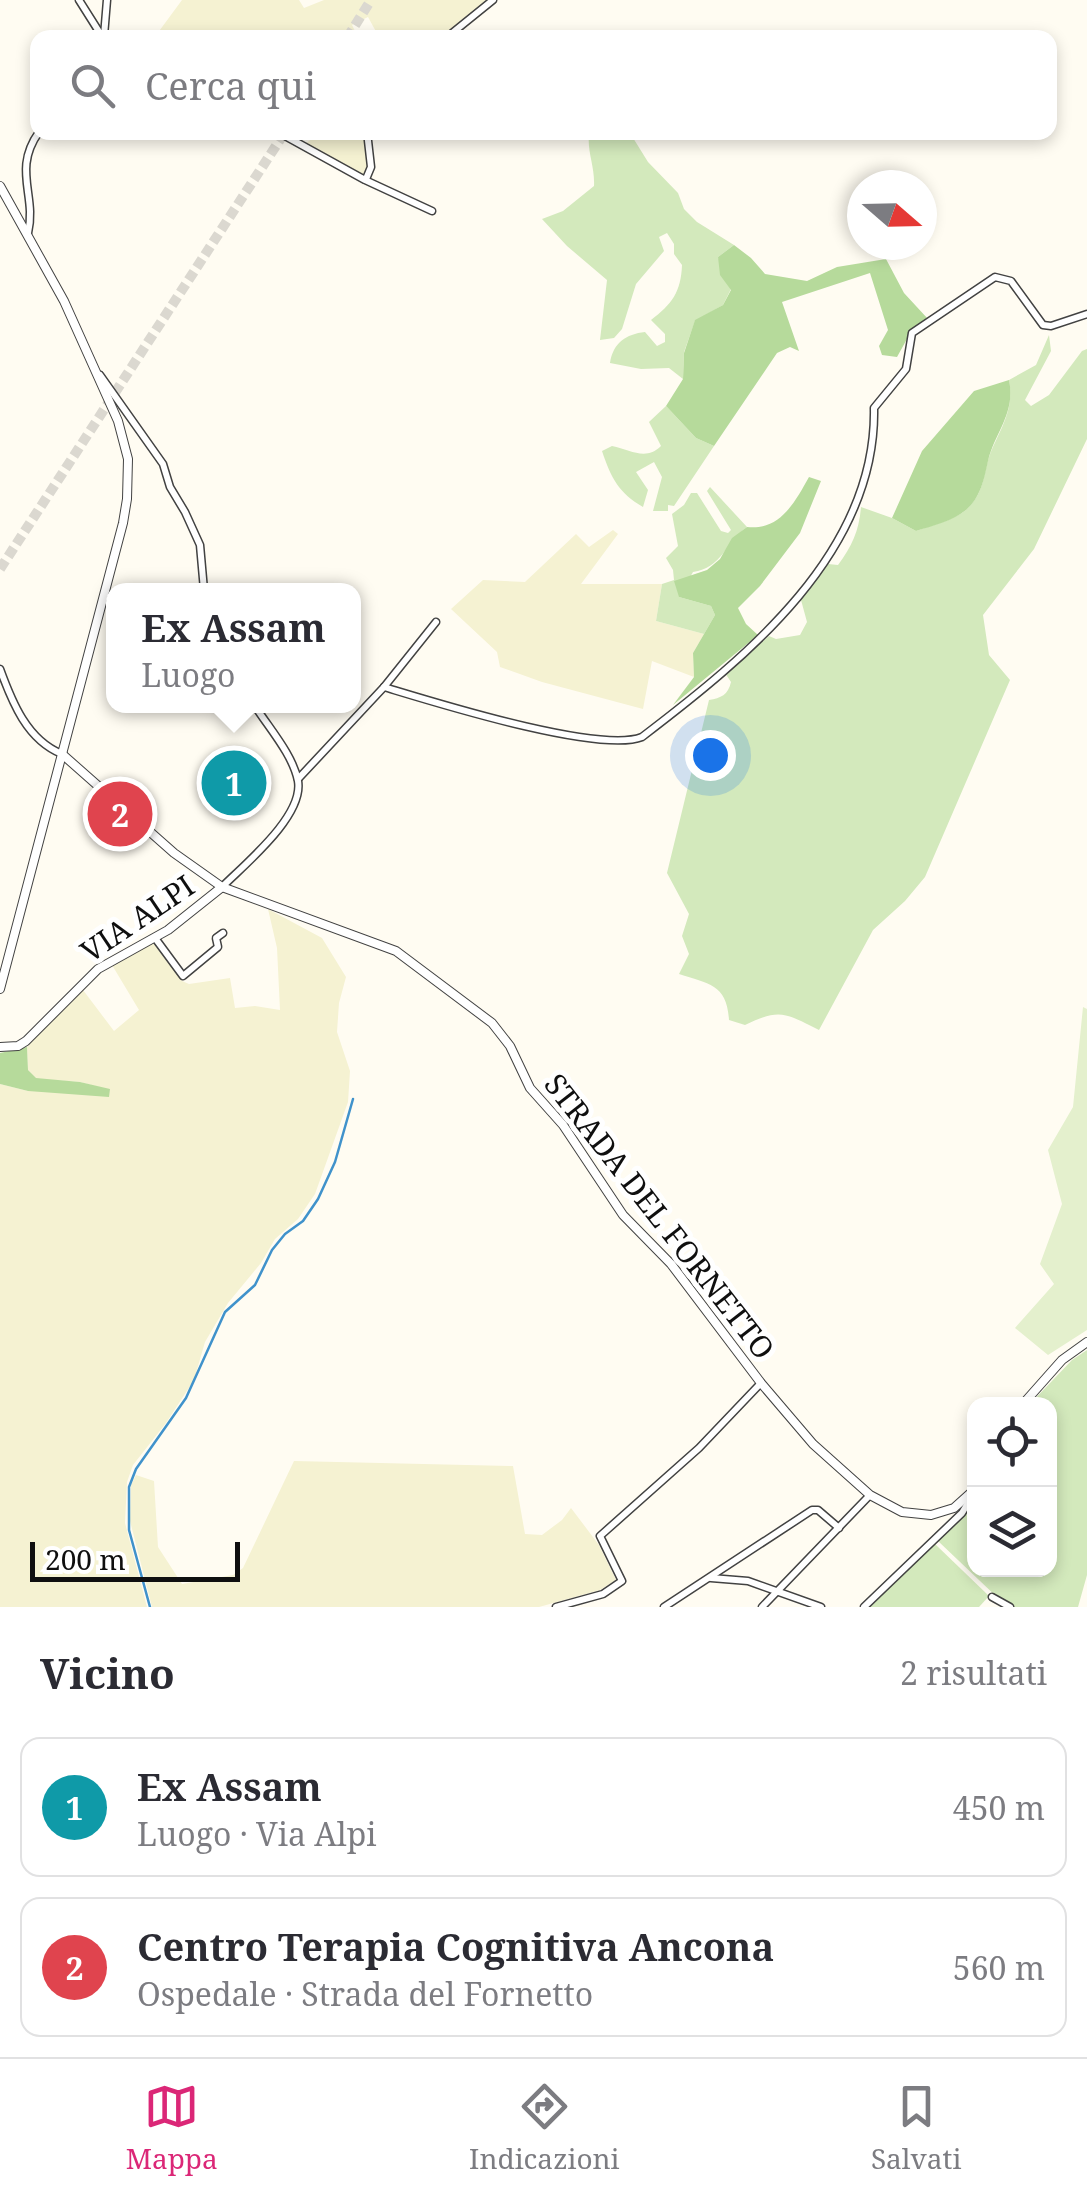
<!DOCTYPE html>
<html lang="it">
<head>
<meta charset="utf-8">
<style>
  :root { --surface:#fff; --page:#f2f2f3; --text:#2b2b33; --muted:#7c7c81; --line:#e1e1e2; --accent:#db2777 }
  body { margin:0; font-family:"Noto Serif",serif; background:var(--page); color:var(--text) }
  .controls { position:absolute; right:30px; bottom:30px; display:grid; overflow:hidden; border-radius:20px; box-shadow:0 5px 15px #0003 }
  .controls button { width:90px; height:90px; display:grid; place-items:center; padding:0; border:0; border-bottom:2px solid var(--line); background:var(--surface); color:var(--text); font:50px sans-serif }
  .compass { position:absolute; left:847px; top:170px; width:90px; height:90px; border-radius:50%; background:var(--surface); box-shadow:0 5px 15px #0003; rotate:110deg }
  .scale { position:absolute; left:30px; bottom:25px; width:210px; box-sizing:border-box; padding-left:10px; border:5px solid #0f0f0f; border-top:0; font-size:28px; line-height:35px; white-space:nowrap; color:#0f0f0f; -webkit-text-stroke:8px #fff; paint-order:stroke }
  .you { position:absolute; left:710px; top:755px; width:35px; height:35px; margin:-25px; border:8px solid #fff; border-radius:50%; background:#1a73e8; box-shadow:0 0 0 15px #1a73e833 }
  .badge { display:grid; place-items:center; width:65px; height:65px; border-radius:50%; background:var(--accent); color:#fff; font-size:32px; font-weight:700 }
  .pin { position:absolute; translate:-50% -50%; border:5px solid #fff; box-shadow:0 2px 10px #0006 }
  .popup { position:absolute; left:106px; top:583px; width:255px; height:130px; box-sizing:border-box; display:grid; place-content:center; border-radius:20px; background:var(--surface); filter:drop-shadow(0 2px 8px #0005); font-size:32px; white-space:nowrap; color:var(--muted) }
  .popup b { font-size:38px; color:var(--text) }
  .popup::after { content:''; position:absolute; left:50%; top:100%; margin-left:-20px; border:20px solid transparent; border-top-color:var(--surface) }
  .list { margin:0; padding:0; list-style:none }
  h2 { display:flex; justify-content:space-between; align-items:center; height:130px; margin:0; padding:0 40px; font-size:42px }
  h2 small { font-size:32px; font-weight:400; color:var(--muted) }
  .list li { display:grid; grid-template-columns:65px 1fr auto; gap:30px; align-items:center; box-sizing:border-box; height:140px; margin:0 20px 20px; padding:0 20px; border:2px solid var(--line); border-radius:20px }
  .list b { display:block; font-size:38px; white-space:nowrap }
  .list p { margin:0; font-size:32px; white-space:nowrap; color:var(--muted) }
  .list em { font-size:32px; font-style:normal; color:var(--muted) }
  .icon { flex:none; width:55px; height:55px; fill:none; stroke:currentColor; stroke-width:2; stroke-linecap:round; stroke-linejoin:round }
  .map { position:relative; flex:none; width:1087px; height:1607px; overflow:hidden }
  .search { position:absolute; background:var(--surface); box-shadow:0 5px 15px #0003; left:30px; right:30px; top:30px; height:110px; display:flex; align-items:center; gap:25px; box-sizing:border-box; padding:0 35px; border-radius:20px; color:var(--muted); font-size:38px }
  .sheet { height:450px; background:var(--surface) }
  nav { display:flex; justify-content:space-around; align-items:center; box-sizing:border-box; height:140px; border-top:2px solid var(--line); background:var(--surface); font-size:28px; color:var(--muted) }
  nav a { display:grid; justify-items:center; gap:5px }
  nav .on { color:var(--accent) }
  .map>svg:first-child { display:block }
</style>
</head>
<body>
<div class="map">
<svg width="1087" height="1607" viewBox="0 0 1087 1607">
  <rect width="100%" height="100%" fill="#fffcf2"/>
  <g fill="#f5f2d2">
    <path d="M182,0H299L304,8L324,0H487L440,37H379L368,17L352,25L358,37L154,38Z"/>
    <path d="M321,133H364L368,173L364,176L306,143Z"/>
    <path d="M613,530L618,534L581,584H662L656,621L704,634L693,653L694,677L652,661L643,709L542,682L500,667L497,652L451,609L483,580L525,582L576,534L589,547Z"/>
    <path d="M268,909L322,938L346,977L339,1003L337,1032L350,1071L348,1102L315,1194L298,1219L275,1239L261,1263L228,1303L205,1342L194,1380L166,1423L133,1465L127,1482L125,1523L147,1607H0V1084L28,1091L110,1090L80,1082L36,1079L28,1070L27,1047L57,1013L83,990L114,1031L139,1010L112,965L153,942L182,981L189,984L230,978L235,1008L255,1006L280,1010L277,948Z"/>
    <path d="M294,1461L513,1466L525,1534L542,1535L562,1520L571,1508L599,1545L616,1580L600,1590L539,1607H152L130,1521L131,1485L136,1475L154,1481L158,1547L182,1584L233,1575L243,1568Z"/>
  </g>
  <g fill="#d3e9bc">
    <path d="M589,133H630L648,162L678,193L684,209L697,222L734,245L718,257L731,289L723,305L695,321L684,352L683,379L669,368L641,369L610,363C613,343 626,334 645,332L657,346L665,342V334L651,320C672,304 681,292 682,265L674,254V244L667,233L659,237L664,251L636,284L622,329L614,338L600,340L607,280L567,246L542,219L563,211L594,186C595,166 587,153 589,133Z"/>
    <path d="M1049,335L1051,351L1025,400L1031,406L1049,395L1082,351L1087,349V439L1034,549L983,615L989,655L1010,680L925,877L905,901L873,930L819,1030C785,1013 780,1008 745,1025L729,1020C727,984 709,984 679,974L689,954L682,936L689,914L667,873L709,700C721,698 728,695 731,682L725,673L769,636L776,639L800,635L807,622L801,600L828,564L838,565C852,546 859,531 861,507L892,518L916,531C932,525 956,520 968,508C984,492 983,476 989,457C999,430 1015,411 1009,380L1036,365Z"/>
    <path d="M666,406L696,438L714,446L674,506L668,505V511H653L662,477L654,462L636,472L648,490L643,507C619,493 611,478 602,451L612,446C631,450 646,461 661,446L649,422Z"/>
    <path d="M710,487L747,527C725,543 722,568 693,572L679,597L711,606L715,615L704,634L656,621L662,584L674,580L673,570L666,558L678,546L672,514L684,505L691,493H697L721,531L728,533L731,530L707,491Z"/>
    <path d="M1087,1350V1575L1078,1607H1014L1000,1600L938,1541L974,1503V1570H1050V1404H1030L1072,1360Z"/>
    <path d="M935,1544L989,1596L979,1607H870Z"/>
  </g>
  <g fill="#b6da9b">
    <path d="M734,245L751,258L765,274L807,281L837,267L886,259L904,293L928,319L912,330L897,357L882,355L879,346L888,330L870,273L782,302L799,351L790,347L777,353L714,446L696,438L666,406L683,379L684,353L695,320L723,305L731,290L720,275L718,257Z"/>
    <path d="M1009,380C1016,413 995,432 988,461C984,479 981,497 966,510C953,521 932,526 916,531L892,518L922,451L974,391Z"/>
    <path d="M809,477L821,481L800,533L760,586L738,608L746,624L758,635L673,705L694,677L693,653L715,615L711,606L679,597L674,581L707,570L720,559L732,538L747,527C780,531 795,502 809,477Z"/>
    <path d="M27,1047L28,1070L36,1078L80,1082L110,1089L109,1097L28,1091L0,1084V1053Z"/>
  </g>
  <path fill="#e4f0cd" d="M1083,1007L1087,1009V1330L1048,1355L1015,1328L1054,1284L1040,1264L1062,1204L1048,1150L1073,1107Z"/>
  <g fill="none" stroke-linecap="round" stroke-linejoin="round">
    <path stroke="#4092cb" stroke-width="2.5" d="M150,1607L129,1530V1487L136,1469L186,1398L225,1312L255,1285L272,1250L285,1234L303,1221L318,1199L335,1162L353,1099"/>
    <g stroke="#dbd8d0" stroke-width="10" stroke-dasharray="10 5" stroke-linecap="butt">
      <path d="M347,38L371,0"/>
      <path d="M0,569L285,132"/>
    </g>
    <defs>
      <g id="minor">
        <path d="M79,0L103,38"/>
        <path d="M104,36L107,0"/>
        <path d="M446,38L493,0"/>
        <path d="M278,132L365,180L432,211"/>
        <path d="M366,179L371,167L367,132"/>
        <path d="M28,233C37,195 12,170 39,132"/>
        <path d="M100,375L163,464L170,487L185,512L200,545L204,590"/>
        <path d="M0,669C12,702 27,740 62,754"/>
        <path d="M384,687C434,702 599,754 642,737C747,657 877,552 874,408L906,369L912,333L995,277L1011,281L1043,325L1051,326L1087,314"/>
        <path d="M298,779L384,687L436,622"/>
        <path d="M222,887C245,864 304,816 298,781C293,755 269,728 255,706"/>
        <path d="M155,938L183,976L218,947L216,938L223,933"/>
        <path d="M711,1578L748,1581L821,1607"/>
        <path d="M992,1597L1010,1607"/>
        <path d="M556,1607L603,1594L622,1581L600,1536L699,1448L761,1383"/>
        <path d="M664,1607L812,1510H818L839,1528"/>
        <path d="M762,1607L870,1495"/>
        <path d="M864,1607L962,1513L974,1493"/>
      </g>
      <g id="tertiary">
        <path d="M0,186L64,301L118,421L128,459L127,499L123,523L0,989"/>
        <path d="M62,754L174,853L222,887L396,951L492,1023L510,1046L530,1088L563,1125L623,1215L671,1264L761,1383L813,1444L870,1495L902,1512L931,1515L954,1508L974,1490"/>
        <path d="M0,1047L18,1046L26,1041L98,969L168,930L222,887"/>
        <path d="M1023,1404L1062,1360L1087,1342"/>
      </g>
    </defs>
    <use href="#minor" stroke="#424242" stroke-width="9"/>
    <use href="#tertiary" stroke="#424242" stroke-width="10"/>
    <use href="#minor" stroke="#fff" stroke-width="6"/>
    <use href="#tertiary" stroke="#fff" stroke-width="8"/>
  </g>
  <g text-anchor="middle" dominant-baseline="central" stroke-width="10" stroke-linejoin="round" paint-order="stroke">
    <g font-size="30" fill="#0f0f0f" stroke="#fff">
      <text transform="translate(137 918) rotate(-34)">VIA ALPI</text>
      <text transform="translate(660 1216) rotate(52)">STRADA DEL FORNETTO</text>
    </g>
  </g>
</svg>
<div class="controls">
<button><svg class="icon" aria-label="locate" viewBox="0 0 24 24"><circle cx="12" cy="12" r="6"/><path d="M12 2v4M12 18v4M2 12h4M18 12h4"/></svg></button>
<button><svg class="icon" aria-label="layers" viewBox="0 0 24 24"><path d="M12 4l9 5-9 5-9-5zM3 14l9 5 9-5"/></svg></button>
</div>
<svg class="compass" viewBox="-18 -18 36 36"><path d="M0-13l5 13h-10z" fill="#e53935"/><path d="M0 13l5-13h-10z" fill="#7c7c81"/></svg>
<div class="scale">200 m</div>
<div class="you"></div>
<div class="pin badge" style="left:234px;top:783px;background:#0f9aa8">1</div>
<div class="popup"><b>Ex Assam</b>Luogo</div>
<div class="pin badge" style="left:120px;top:814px;background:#e0444e">2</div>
<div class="search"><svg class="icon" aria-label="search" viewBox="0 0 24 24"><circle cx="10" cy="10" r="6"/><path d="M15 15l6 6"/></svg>Cerca qui</div>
</div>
<section class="sheet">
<h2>Vicino<small>2 risultati</small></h2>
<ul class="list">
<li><span class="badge" style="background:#0f9aa8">1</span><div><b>Ex Assam</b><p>Luogo · Via Alpi</p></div><em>450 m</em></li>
<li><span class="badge" style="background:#e0444e">2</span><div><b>Centro Terapia Cognitiva Ancona</b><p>Ospedale · Strada del Fornetto</p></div><em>560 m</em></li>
</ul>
</section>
<nav>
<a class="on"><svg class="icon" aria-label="map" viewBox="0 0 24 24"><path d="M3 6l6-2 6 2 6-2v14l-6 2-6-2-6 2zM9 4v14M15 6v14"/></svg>Mappa</a>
<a><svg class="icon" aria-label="directions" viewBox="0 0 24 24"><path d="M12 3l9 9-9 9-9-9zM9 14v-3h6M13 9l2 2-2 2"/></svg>Indicazioni</a>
<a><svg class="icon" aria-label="saved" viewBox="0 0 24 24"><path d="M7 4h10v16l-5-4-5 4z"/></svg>Salvati</a>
</nav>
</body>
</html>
